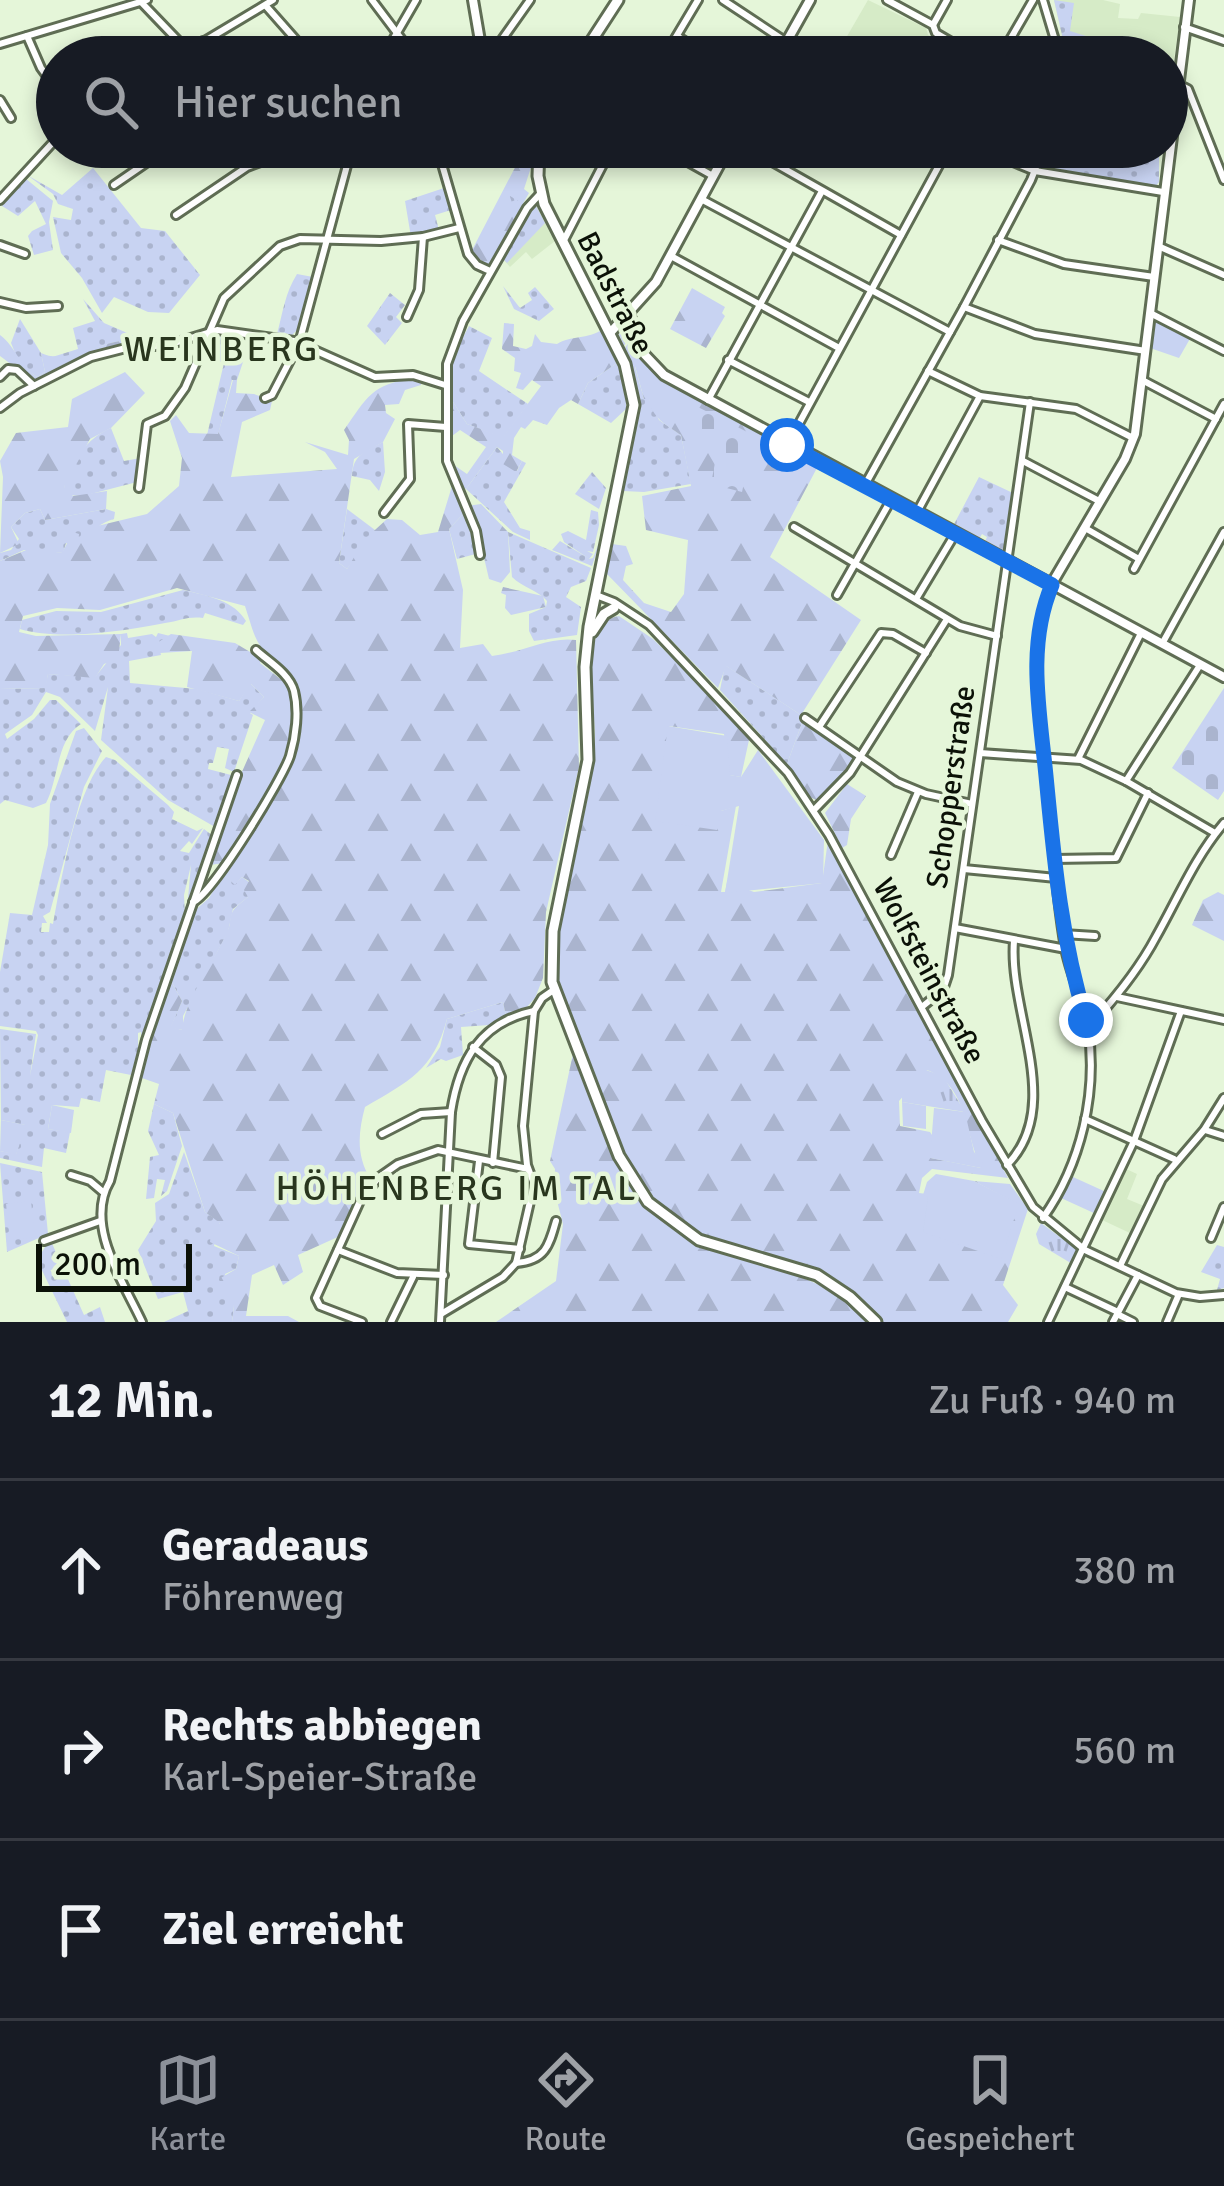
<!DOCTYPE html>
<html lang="de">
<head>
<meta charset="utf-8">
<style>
  :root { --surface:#171b24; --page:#242831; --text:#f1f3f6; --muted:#9ea1a6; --line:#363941; --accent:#8c9099 }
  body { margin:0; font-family:Signika,sans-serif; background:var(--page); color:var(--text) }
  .scale { position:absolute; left:36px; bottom:30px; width:156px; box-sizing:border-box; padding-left:12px; border:6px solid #0b1107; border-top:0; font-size:33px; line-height:42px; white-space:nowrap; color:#0b1107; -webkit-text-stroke:9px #e5f6d9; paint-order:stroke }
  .stop { position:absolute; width:36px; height:36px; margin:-27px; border:9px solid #1a73e8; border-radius:50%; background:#fff }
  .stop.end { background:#1a73e8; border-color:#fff; box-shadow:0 3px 12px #0008 }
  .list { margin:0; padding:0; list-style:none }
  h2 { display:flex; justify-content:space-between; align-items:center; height:156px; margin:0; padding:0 48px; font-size:51px }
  h2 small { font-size:39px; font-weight:400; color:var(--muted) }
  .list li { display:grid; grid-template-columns:78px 1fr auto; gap:36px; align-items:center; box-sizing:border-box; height:180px; padding:0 48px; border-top:3px solid var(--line) }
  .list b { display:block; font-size:45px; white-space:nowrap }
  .list p { margin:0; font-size:39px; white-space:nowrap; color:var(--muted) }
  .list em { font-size:39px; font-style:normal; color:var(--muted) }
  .icon { flex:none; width:66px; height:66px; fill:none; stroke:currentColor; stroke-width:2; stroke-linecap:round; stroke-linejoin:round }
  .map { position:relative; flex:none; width:1224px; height:1322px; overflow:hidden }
  .search { position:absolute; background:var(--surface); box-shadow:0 6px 18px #0003; left:36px; right:36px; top:36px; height:132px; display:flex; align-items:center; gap:30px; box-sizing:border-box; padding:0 42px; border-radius:66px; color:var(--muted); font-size:45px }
  .sheet { height:696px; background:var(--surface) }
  nav { display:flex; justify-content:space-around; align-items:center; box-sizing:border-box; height:168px; border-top:3px solid var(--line); background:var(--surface); font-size:33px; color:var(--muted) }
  nav a { display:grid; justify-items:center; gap:6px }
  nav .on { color:var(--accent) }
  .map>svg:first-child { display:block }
</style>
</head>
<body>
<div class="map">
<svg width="1224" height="1322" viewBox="0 0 1224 1322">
  <defs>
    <pattern id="grass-dots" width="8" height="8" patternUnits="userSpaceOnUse" patternTransform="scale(3)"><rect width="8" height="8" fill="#c8d3f2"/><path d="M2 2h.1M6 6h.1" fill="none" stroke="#aab4ce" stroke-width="1.8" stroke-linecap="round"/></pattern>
    <pattern id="forest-firs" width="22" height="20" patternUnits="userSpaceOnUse" patternTransform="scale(3)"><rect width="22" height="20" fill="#c8d3f2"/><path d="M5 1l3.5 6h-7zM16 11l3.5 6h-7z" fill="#aab4ce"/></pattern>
    <pattern id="cemetery-stones" width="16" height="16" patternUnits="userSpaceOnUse" patternTransform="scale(3)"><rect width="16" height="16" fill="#c8d3f2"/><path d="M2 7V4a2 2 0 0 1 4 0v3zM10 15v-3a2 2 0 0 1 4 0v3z" fill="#aab4ce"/></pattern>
    <pattern id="park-tufts" width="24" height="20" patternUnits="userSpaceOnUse" patternTransform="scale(3)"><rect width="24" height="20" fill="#c8d3f2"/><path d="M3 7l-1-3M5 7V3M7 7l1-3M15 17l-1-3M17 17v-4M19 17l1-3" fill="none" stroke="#aab4ce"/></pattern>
  </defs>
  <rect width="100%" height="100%" fill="#e5f6d9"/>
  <g fill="#d6ebc7">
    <path d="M868,0L926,28L928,35L957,50L953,57H835Z"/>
    <path d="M1054,0H1103L1120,4L1118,18L1138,19L1141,13L1180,17L1167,107V57H1067Z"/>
    <path d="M535,204L555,241L532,259L526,252L510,267L503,259Z"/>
    <path d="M1122,1167L1137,1174L1127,1199L1144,1206L1132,1234L1100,1219Z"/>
  </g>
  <g fill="url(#grass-dots)">
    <path d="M1054,0L1074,3L1070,31L1089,37L1077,57H1067Z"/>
    <path d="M1055,147H1078C1094,174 1123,172 1140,147H1159V182L1156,186L1048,168L1049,162H1056L1050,160Z"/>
    <path d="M93,168L141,228L165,231L200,275L169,313L148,312L114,297L102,313L82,278L61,253L53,217L71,220L73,209L58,204L53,194L27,175L62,195Z"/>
    <path d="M25,178L53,201L49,222L53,250L34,255L28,236L32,231L46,224L35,201L18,216L2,206Z"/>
    <path d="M444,188L451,210L435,215L439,230L411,237L405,201Z"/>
    <path d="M535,204L545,223L507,263L503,259Z"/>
    <path d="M297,274L313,277L299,328L292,335L277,334C283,312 285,293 297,274Z"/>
    <path d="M503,286L520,308L532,300L528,293L535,287L554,309L539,321L514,309Z"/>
    <path d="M390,293L405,305L396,317L402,323L385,345L367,326Z"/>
    <path d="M83,299L104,323L146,341C110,334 81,361 49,358L78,349L73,328L95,321Z"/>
    <path d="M20,319L41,353L45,372L37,377L20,365L11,343Z"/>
    <path d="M629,324L625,329L632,326L644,360L635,367L644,399H649L659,420L681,435L691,484L644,492L623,491L639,400L625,348L632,337L627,331L629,336L624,346L619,335L624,325Z"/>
    <path d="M469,326L492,338L479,371L528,404L503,438L467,424L448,394L455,343L459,345Z"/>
    <path d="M220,333L232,336L226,356L244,359L237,380H232L218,435H207L224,363L205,355L211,338Z"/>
    <path d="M617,363L626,390V409L611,423L578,404L588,383Z"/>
    <path d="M111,428L124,461L141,458L137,482L83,496L67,495L64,487C72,462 86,438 111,428Z"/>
    <path d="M383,442L385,472L379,491L370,480L352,476C353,454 365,452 383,442Z"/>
    <path d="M497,447L517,471L522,461L526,463L504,502L520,528L530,531V540L513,532L466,489Z"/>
    <path d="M592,472L606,488L599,509L575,494Z"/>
    <path d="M979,477L1015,494L1003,553L984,544L987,537L982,534L978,541L952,528Z"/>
    <path d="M40,509L45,520L106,509L115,512L114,519C91,526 94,536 77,547L66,543L63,553L24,550L0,561V553L11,550L19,539L11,527L25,513Z"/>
    <path d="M347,509L375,530L347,569L339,563Z"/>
    <path d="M591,510L598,512L599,525L593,552L587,551L593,554L589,559L593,558L604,530L592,566L552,550L560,541L588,558L564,542L561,534L568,531L586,540Z"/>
    <path d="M465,512L474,514L483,552L457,559L449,529Z"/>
    <path d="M508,532L591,568L586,581L571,587L566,597L581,607L577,635L534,641L529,631V614L546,607L547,601C538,590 523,588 512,577Z"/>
    <path d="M183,590C210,596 234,601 246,621L243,625L205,613L203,618C188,616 180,621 165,623C125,631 59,641 20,629L22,620L56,611L101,612Z"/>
    <path d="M127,633L128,638L152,634L156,637L158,633L170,636L158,643L161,655L129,661L130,683L197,689L239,701L250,683L264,697L250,713L253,715L234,772L225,768L229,749L217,747L213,763H209L208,769L231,775L215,827L168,800L101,740L108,687L95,731L60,697L46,692L32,715L5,734L7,739L34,719L50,700H56L81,724C56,739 59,779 46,803L33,808L5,800L0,804V689L45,688L48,674L95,677L121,645V634Z"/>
    <path d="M725,665L801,715L802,723L787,764L720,690Z"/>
    <path d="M84,728L102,751L84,787L50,912L43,916L47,923H42L41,932H49L50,923L53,924C61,881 76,788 106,757L115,760L168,805L174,812L172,819L197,831L203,828L192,844L189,841L180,851L189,853L204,829L213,836L187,909L191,865L184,895L185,916L142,1042L141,1032L138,1033V1050L131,1075L106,1070L100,1102L81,1098L79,1107L52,1105L48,1129L70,1132L66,1153L44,1148L42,1167L0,1158V1151L16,1154L25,1125L1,1120L0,1029L36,1034L30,1076L38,1035L36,1031L0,1026V972L10,913L32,915L48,845L50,804L76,731Z"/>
    <path d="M223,874L235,884L242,877L249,882L248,897L233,909L228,932L183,1016V1030L170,1028L182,1001L170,979L193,912L209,898Z"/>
    <path d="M503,1002L506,1016L489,1025L461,1027L463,1055L446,1061L441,1059L426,1068L440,1047L447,1019Z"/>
    <path d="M154,1104L173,1113L182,1146L167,1191L161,1196L165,1180L157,1179L154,1198L146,1199L150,1157L159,1155L148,1131Z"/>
    <path d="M184,1152L205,1212L220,1222L214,1246L239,1256L236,1269L225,1274L234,1306L232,1322H164L188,1311L183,1292L158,1299L138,1250L156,1221L155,1203L169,1194Z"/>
    <path d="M0,1163L42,1172L48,1234L7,1252Z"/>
    <path d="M50,1239L84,1315L100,1307L105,1322H67L37,1260Z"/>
    <path d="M1217,1245L1224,1247V1288L1217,1290L1220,1279L1201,1272Z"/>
  </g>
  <g fill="url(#forest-firs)" fill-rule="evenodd">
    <path d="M521,156L533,161L524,189L529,193L488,266L471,252Z"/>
    <path d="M692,288L725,307L722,313L725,316L706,348L670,329Z"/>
    <path d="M504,323L514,324L513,346L526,349L532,346L535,334L541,342L557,344C571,335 587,340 603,329L620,361L588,383L578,404L571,400L559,408L547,425L533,420L525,429L521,427L514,438L512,455L522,461L516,472L503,464V451L497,447L466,489L457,484L451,463L467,474L486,447L460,430L448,439V394L467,424L503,437L541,386L532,380L523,390L516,388L521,373L514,371L515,358L502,349Z"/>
    <path d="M0,335C16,347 19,365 37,377L45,372L41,353C70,367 109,333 146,341L76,360L35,382L0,356Z"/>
    <path d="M644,360L673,386L818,466L770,557L861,620L801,715L726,666L718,688L606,573L612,544L626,546L633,564L626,566L623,580L644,603L671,612L684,594L688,540L646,530L642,496L691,486L681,435C666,425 652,418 649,399H644L635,366Z"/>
    <path d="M125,372L145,393L111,428L90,439L64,487L73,496L107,491L106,509L45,520L40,509L25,513L11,527L19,544L0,553L3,477L0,461L16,433L68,427L72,399Z"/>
    <path d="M414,378L422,380L421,385L405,390L399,404L385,405L386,413L395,419L383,442L354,459L339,563L347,569L365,539L387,519L402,520L420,535L438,532L452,486L465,512L449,529L463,590L460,648L483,644L492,656C521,653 549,636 576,640L579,767L546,912L543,978L535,998L526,1008L506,1016L503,1002L447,1019C433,1071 409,1081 365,1107C358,1133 356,1156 371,1180L356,1199L340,1236L298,1255L303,1272L283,1285L274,1265L252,1275L246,1316H288L299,1322H232L234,1306L225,1300L219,1279L236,1269L239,1256L210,1242L211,1232L220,1223L205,1212L173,1113L154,1104L159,1084L139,1077L170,979L182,1001L171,1027L182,1030C184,1000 216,959 228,930C231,924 229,917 233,911C235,907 244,900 248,897L244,890L249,881L242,877L235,885L223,874L231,862L210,865L241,774L265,720L249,712L264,697L251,684L239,701L187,687L192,651L160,653L157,643L171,634L235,643L262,659L260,663L283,681L289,674C255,644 258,647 245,606L177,588L100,610L57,608L23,616L19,632L36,636L121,634L118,659L104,664L95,678L48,674L46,688L0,689V561L31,548L62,553L73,532L79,534L78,546L93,527L147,514L179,486L182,458L170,421L176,415L189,433L218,434L233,380H237L236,393L254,394L272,401L270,410L242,422L231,477L337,469L325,452L305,442L348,455L349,440L344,430C368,396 371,385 414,378Z"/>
    <path d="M481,504L508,532L510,572L501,583L489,579L474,515L467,506Z"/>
    <path d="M503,587L543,596L546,607L511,615L505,608L506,595L501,593Z"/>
    <path d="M619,616L653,639L758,742V745L749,740L741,777L729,775L724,734L669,726L721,811L736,806L721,892H725L727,882L754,892L822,883L828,840L1008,1178L932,1169L922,1178L919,1193L1019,1205L974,1181L1010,1184L1028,1209L1003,1285L1018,1305L1008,1322H883C864,1303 845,1281 819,1270C761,1246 689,1249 647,1194C628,1170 559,1010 559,983C559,966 558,946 560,929C567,865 593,804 595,740C596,708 577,622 619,616ZM927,1070C967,1085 965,1133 981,1168L931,1158L934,1138L930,1132L900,1126L899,1101Z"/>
    <path d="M802,723L856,758L842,780L818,801L810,797L787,764Z"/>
    <path d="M847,784L866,796L851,819L847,845L842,848L825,813Z"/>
    <path d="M1218,892L1224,895V941L1192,925L1203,900Z"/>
    <path d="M574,1049C608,1138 626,1225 728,1255C790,1274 818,1274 868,1322H496L556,1281L563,1224L554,1189L555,1169L550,1161Z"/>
  </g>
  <g fill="url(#cemetery-stones)">
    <path d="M694,405L763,440L748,464L742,492L711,484L717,452L699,443Z"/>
    <path d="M1224,688V791L1218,800L1172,768Z"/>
  </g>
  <g fill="url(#park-tufts)">
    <path d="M510,196L520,202L496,246L486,241Z"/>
    <path d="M1156,320L1191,337L1179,358L1150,348Z"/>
    <path d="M926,1070L943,1076L965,1112L902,1102V1096Z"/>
    <path d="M1041,1223L1079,1251L1074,1265L1039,1244L1036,1234Z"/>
  </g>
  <g fill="#c8d3f2">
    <path d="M668,726L727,736L730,775L741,777L758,750L824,840L823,883L725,893L739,806L721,811L717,830L655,821Z"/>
    <path d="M902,1102L926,1106V1129L903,1126Z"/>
    <path d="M52,1105L74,1110L71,1133L48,1129Z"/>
    <path d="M934,1108L965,1112L974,1152L983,1160L981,1168L930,1158Z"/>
    <path d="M1,1120L26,1125L16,1155L0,1151Z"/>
    <path d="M936,1174L974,1181L1019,1204L1001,1259L923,1232L928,1197L923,1195L927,1182Z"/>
    <path d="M1073,1177L1106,1192L1096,1214L1061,1198Z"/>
    <path d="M31,1201L35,1237L10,1240L6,1204Z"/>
  </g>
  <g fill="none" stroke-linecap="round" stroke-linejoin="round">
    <defs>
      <g id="minor">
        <path d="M372,0L415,57"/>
        <path d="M723,0L809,57"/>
        <path d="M887,0L933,25L936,33L977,57"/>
        <path d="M1043,0L1060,57"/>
        <path d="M142,3L188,51"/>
        <path d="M266,6L311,57"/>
        <path d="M933,25L947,0"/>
        <path d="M1184,27L1224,41"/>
        <path d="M27,36L41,68L57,90"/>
        <path d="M677,36L709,57"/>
        <path d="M203,41L219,57"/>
        <path d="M0,44L147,0"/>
        <path d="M491,55L530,0"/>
        <path d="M178,57L273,0"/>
        <path d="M383,57L416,0"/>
        <path d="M664,57L698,0"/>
        <path d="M1000,57L1033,0"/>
        <path d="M1178,84L1188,89L1224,180"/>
        <path d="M0,100L11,118"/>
        <path d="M313,147L349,159"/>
        <path d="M437,147L468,254L477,265L490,271"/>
        <path d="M661,147L713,176"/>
        <path d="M746,147L901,235"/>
        <path d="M977,147L1035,171L1163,192"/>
        <path d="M114,185L146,163L182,147"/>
        <path d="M701,199L950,332"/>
        <path d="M0,200L57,138"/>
        <path d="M176,215L247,167L302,147"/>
        <path d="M998,240L1064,264L1154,277"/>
        <path d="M563,242L612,147"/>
        <path d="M0,245L25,254"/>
        <path d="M1158,246L1224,275"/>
        <path d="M671,256L839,348"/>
        <path d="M0,302L26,308L58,306"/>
        <path d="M964,307L1035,334L1146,351"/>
        <path d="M1150,313L1224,351"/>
        <path d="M407,317L419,290L423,237"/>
        <path d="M728,360L809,402"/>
        <path d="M928,371L980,396L1076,409L1133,438"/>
        <path d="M0,377L8,369L17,370L34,386"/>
        <path d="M1142,380L1216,419"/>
        <path d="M265,398L272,395L299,343L352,147"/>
        <path d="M708,400L822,191"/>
        <path d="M0,408L20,393L91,357L126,348L168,345L217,330L294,341L375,377L413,375L445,385"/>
        <path d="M789,442L949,147"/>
        <path d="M1023,461L1099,501"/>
        <path d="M866,483L964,307L1031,180L1044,147"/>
        <path d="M139,488L147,424L165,416L185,388L224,298L280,246L300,239L381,241L423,237L459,228"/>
        <path d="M384,513L410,479L408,424L446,427"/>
        <path d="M916,514L980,396"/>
        <path d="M794,527L960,626L997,636"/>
        <path d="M1085,528L1139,559"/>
        <path d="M480,555L476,531L447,461V364L463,321L527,208L540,194"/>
        <path d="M1134,569L1224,404"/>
        <path d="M596,595L614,602L649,625L788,773L829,835L982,1121L1033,1207L1085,1250L1176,1293L1200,1297L1224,1295"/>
        <path d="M837,595L891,500"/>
        <path d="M916,599L955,534"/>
        <path d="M1162,644L1224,532"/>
        <path d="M805,718L897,782L926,794L972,804"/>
        <path d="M819,727L881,633L893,634L926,653"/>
        <path d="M980,753L1081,760L1126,781L1215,833"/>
        <path d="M1078,759L1141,633"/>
        <path d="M1126,781L1200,665"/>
        <path d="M814,810L850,773L947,619"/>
        <path d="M891,855L918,792"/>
        <path d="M1054,859L1116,858L1148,793"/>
        <path d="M964,869L1056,878"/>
        <path d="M193,902C212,895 283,778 290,756C296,736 299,711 294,691C289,673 269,662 256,650"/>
        <path d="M955,928L1066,949"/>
        <path d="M1063,934L1095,936"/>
        <path d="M1117,997L1224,1020"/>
        <path d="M923,1006L943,990L948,975L1030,402"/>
        <path d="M1088,1028C1114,1000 1138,971 1156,937C1178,898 1195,857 1224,823"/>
        <path d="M473,1047L496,1065L501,1077L493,1163"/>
        <path d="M1085,1119L1174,1159"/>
        <path d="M1205,1130L1224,1136"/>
        <path d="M382,1134L421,1114L451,1112"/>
        <path d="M479,1161L469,1244L520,1249"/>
        <path d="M1007,1165C1065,1106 1008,1012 1014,941"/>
        <path d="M71,1175L90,1181L103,1192"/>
        <path d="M1043,1218C1081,1164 1098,1093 1088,1027C1083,1000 1070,975 1065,948C1056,897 1053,845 1048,793C1041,725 1025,651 1051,585"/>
        <path d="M1211,1238L1224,1207"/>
        <path d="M44,1241L100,1221"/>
        <path d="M338,1250L397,1273L444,1275"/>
        <path d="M516,1263C545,1261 549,1246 556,1221"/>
        <path d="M1120,1266L1162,1179L1204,1130L1224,1098"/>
        <path d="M1065,1287L1118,1312"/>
        <path d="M441,1314L503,1277L516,1263L534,1184L527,1165L523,1126L534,1011L542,998L555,989"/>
        <path d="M1117,1314L1133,1322"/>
        <path d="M142,1322C123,1281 84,1225 110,1181L146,1040L237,775"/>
        <path d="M362,1322L320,1306L316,1298L360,1201L378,1178L398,1164L438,1150L528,1169"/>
        <path d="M391,1322L413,1277"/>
        <path d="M440,1322L451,1112C459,1061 480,1022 534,1011"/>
        <path d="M1048,1322L1134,1141L1181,1011"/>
        <path d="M1113,1322L1138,1275"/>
        <path d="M1167,1322L1179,1294"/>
      </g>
      <g id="tertiary">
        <path d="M473,0L480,41L494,57"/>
        <path d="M778,57L810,0"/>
        <path d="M629,314L645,355L664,375L1224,677"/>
        <path d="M610,333L656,282L729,147"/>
        <path d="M1051,585L1125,459L1135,434L1189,0"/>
      </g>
      <g id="secondary">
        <path d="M581,57L618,0"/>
        <path d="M539,147L538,176L544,204L625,364L634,405L589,627L585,667L588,760L553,931L552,982L619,1156L648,1202L699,1240L817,1275L850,1297L876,1322"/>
        <path d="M592,632L604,614L614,608"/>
      </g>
    </defs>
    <use href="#minor" stroke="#5f6d54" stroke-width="12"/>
    <use href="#tertiary" stroke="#5f6d54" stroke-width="14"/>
    <use href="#secondary" stroke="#5f6d54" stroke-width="15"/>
    <use href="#minor" stroke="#fff" stroke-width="6"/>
    <use href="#tertiary" stroke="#fff" stroke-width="8"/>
    <use href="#secondary" stroke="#fff" stroke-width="9"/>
  </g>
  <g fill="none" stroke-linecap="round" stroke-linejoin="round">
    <path stroke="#1a73e8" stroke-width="15" d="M787,445L1052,585C1026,646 1040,713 1046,776C1054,859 1061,939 1086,1020"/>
  </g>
  <g text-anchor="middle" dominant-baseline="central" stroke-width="9" stroke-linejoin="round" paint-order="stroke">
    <g font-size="30" fill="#0b1107" stroke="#e5f6d9">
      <text transform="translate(615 293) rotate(63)">Badstraße</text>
      <text transform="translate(951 787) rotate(-82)">Schopperstraße</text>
      <text transform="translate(929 971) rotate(62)">Wolfsteinstraße</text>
    </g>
    <g font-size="36" letter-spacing="3" fill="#29361e" stroke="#e5f6d9">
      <text x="222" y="349">WEINBERG</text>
      <text x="457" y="1188">HÖHENBERG IM TAL</text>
    </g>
  </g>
</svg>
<div class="scale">200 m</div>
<div class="stop" style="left:787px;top:445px"></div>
<div class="stop end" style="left:1086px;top:1020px"></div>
<div class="search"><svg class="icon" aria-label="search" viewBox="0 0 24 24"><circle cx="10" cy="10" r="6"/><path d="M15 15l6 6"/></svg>Hier suchen</div>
</div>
<section class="sheet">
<h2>12 Min.<small>Zu Fuß · 940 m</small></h2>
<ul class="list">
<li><svg class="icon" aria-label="ahead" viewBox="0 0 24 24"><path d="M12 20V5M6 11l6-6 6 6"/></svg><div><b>Geradeaus</b><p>Föhrenweg</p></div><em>380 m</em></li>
<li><svg class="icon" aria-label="right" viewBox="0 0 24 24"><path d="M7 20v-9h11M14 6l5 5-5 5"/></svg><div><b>Rechts abbiegen</b><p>Karl-Speier-Straße</p></div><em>560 m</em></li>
<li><svg class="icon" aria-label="arrive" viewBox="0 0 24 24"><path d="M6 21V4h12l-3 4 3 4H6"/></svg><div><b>Ziel erreicht</b></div></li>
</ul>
</section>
<nav>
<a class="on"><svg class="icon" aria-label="map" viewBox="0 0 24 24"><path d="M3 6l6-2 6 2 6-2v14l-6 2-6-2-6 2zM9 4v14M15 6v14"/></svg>Karte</a>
<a><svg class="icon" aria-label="directions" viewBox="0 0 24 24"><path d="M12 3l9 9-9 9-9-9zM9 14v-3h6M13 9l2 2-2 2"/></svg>Route</a>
<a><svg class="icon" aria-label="saved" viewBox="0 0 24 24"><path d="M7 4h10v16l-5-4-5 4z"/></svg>Gespeichert</a>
</nav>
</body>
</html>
